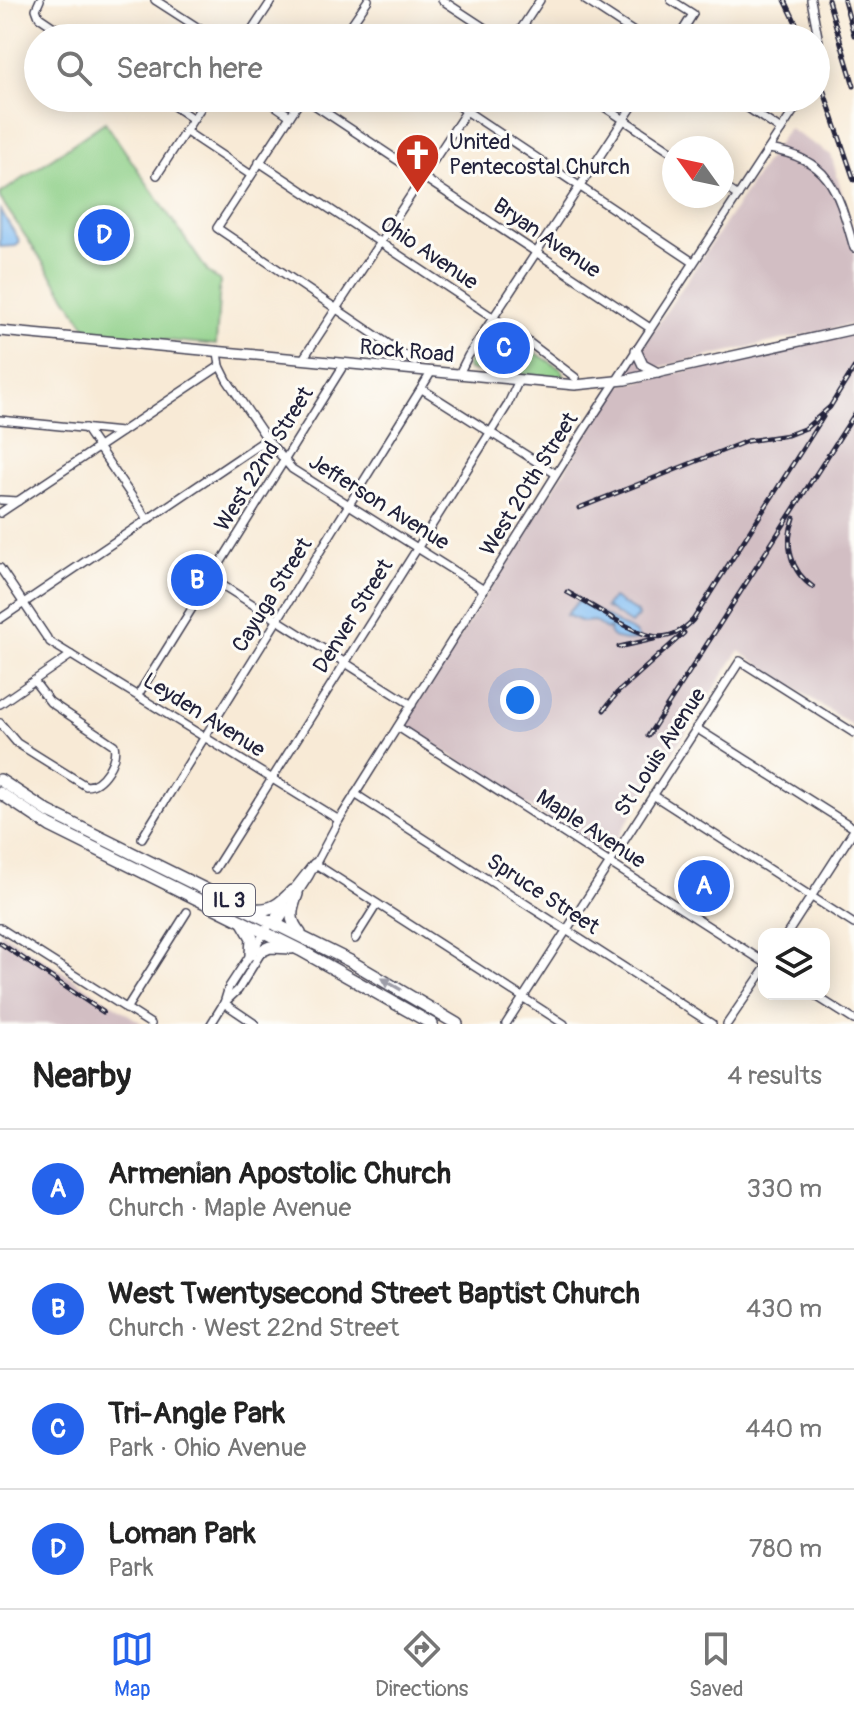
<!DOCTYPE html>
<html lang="en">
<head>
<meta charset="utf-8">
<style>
  :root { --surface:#fff; --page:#f2f2f2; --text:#222; --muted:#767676; --line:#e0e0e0; --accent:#2563eb }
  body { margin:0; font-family:Pangolin,sans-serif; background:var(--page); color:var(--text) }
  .controls { position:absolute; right:24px; bottom:24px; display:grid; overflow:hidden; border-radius:16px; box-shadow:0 4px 20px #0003 }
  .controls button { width:72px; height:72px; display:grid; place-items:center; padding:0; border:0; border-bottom:2px solid var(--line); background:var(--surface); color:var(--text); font:40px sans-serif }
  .compass { position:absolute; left:662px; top:136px; width:72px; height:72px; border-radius:50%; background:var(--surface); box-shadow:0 4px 20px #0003; rotate:303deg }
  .you { position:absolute; left:520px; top:700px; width:28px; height:28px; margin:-20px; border:6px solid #fff; border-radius:50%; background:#1a73e8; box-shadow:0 0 0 12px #1a73e833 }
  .badge { display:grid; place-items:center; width:52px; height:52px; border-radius:50%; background:var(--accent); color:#fff; font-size:26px; font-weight:700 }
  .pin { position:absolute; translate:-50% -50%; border:4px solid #fff; box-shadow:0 2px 8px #0006 }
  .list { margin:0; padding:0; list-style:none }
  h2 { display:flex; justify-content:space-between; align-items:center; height:104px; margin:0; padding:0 32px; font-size:34px }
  h2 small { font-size:26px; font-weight:400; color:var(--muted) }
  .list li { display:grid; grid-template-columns:52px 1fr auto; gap:24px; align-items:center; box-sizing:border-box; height:120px; padding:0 32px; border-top:2px solid var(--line) }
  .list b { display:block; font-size:30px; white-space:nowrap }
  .list p { margin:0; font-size:26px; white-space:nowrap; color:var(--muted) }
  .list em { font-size:26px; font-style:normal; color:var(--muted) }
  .icon { flex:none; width:44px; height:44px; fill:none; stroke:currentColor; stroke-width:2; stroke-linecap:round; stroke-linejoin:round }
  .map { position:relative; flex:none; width:854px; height:1024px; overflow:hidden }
  .search { position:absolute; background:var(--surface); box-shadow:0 4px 20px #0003; left:24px; right:24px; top:24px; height:88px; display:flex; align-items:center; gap:20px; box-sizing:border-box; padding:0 28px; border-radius:44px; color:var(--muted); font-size:30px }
  .sheet { height:584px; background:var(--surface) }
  nav { display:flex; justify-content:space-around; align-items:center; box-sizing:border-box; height:112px; border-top:2px solid var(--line); background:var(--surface); font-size:22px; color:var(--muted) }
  nav a { display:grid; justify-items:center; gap:4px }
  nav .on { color:var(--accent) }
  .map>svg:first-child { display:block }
</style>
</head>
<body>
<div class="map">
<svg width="854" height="1024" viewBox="0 0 854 1024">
  <rect width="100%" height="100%" fill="#fdfcf7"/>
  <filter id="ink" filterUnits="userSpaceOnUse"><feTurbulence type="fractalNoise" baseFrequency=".0125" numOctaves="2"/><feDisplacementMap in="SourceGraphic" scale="16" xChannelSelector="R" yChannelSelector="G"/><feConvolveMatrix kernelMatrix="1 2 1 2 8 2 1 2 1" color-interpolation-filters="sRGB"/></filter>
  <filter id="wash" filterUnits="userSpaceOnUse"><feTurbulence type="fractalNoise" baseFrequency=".006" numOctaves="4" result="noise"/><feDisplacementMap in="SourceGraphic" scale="32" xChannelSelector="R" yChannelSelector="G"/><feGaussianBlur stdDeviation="1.8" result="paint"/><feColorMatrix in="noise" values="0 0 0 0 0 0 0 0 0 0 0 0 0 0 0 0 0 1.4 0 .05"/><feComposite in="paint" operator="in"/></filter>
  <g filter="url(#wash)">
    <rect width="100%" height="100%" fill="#f8ead6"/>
    <g fill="#d2bec3">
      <path d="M788,128L831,155L854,233V324L624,375Z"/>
      <path d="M854,333V727L739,651L605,856L404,725L618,386Z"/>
      <path d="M0,931L143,1024H0Z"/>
    </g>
    <g fill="#8dcf87" stroke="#587861" stroke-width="2">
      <path d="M105,122L208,272L220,281L216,345L90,333L0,198V194Z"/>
      <path d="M497,327L562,370L565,378L468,370L467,364L487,333Z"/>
    </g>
    <g fill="#80bcf3" stroke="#516f97" stroke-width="2">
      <path d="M0,210L18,238L19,243L16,246L0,247Z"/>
      <path d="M613,598L636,612L638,616L631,624L605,607Z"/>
      <path d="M578,601L614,621C619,628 635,627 639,639C629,642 616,642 609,633L610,628L606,630L594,621L583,622L566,615Z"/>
    </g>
  </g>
  <g filter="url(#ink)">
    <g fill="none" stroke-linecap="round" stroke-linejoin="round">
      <defs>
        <g id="minor">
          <path d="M40,0L36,9L39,17L70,38"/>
          <path d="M155,0L214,38"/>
          <path d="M442,0L500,38"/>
          <path d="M585,0L643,38"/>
          <path d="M671,0L693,14L678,38"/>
          <path d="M811,0L819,42L816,66"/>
          <path d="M347,31L358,38"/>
          <path d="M247,38L272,0"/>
          <path d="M342,38L368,0"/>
          <path d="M515,38L540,0"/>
          <path d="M162,98L193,119"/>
          <path d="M264,98L290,116"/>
          <path d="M302,98L217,228L415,362"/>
          <path d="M304,98L650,328"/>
          <path d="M447,98L693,262"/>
          <path d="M591,98L674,153"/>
          <path d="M733,98L781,130"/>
          <path d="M185,131L251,175"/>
          <path d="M769,149C832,159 838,193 854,248"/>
          <path d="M259,162L518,334L576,378"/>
          <path d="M157,175L207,98"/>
          <path d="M722,185L738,196"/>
          <path d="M218,352L220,366L227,380L267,439L292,469L484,590"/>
          <path d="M303,359L475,98"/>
          <path d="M459,374L468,356L638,98"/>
          <path d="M422,389L556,474"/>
          <path d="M0,420L121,432"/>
          <path d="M85,428L148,520"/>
          <path d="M0,500L18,501"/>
          <path d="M0,513L220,366"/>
          <path d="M0,568L47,638"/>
          <path d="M211,578L412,705"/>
          <path d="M0,619L267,439"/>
          <path d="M50,642L339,820"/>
          <path d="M138,695L345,363"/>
          <path d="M0,704L71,655"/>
          <path d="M0,723L17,743L86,786C102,786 118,760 114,745L50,702L34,681"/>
          <path d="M398,727L764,962"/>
          <path d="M696,728L854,828"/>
          <path d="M355,794L712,1024"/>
          <path d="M653,795L854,924"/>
          <path d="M142,838L432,371"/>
          <path d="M314,863L564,1024"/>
          <path d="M215,869L507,406L519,380"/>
          <path d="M291,892L313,864"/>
          <path d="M276,927L309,876L339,820L586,427L802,98"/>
          <path d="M0,928L151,1024"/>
          <path d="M787,934L854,830"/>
          <path d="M355,939L377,904"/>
          <path d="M813,994L854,1020"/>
          <path d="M224,1003L238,990L264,948"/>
          <path d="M224,1003L255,1024"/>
          <path d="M126,1009L187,912"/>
          <path d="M211,1024L224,1003L229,987L284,903"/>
          <path d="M506,1024L740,661L854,733"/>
          <path d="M727,1024L764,970"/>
        </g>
        <g id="major">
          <path d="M0,331L575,385L625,380L854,329"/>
          <path d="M636,350L643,365L658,373"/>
        </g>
        <g id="highway">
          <path d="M0,780L49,812L350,961L457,1024"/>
          <path d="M0,793L50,826L300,950L432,1024"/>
          <path d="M297,894C291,910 288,919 300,933"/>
          <path d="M252,909C271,911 279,905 292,891"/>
          <path d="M242,921L252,938L251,954"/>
          <path d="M261,951L270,947L292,948"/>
        </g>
      </defs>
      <use href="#minor" stroke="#424052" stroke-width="10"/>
      <use href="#major" stroke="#424052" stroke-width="12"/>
      <use href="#highway" stroke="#424052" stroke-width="14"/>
      <use href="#minor" stroke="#fff" stroke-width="7"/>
      <use href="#major" stroke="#fff" stroke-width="9"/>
      <use href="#highway" stroke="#fff" stroke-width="11"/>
      <defs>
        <g id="rail">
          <path d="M785,0L803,38"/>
          <path d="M828,0L854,86"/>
          <path d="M844,0L854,35"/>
          <path d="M816,68L854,180"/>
          <path d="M579,508L747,441L788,435L806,428L830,407L854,368"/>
          <path d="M794,518C784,544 790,571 813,587"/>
          <path d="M567,592C582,600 597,609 612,618C642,634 665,650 693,620L823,417"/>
          <path d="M619,647L654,639"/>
          <path d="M604,710L617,693L684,633"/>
          <path d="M648,736L854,415"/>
          <path d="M0,943L103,1012"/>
        </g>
      </defs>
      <use href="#rail" stroke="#22223b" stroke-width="5"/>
      <use href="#rail" stroke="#fdfcf7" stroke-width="2" stroke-dasharray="6" stroke-linecap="butt"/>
    </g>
    <defs><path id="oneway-solid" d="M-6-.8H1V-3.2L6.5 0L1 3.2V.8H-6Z" transform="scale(2)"/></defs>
    <use fill="#9c9ca7" href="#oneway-solid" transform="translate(391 984) rotate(-150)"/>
  </g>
  <defs>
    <symbol id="church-pin" viewBox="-11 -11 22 30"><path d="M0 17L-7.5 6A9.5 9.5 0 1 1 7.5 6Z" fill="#c8321e" stroke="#fdfcf7"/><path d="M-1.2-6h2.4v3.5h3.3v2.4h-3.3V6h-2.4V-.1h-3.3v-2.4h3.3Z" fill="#fff"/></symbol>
  </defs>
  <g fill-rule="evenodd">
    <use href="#church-pin" x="392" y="130" width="51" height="69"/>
  </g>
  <g text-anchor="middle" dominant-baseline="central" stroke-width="6" stroke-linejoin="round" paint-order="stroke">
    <rect fill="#fdfcf7" stroke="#646373" stroke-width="2" x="203" y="884" width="52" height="32" rx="6"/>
    <g font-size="20" font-weight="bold" fill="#22223b">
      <text x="229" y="900">IL 3</text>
    </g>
    <g font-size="22" fill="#22223b" stroke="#fdfcf7" text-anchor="start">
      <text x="449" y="142">United<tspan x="449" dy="25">Pentecostal Church</tspan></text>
    </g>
    <g font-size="22" fill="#22223b" stroke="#fdfcf7">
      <text transform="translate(547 238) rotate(34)">Bryan Avenue</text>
      <text transform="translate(429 253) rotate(34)">Ohio Avenue</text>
      <text transform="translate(407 351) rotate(5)">Rock Road</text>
      <text transform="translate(264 459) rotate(-58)">West 22nd Street</text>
      <text transform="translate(529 484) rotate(-58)">West 20th Street</text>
      <text transform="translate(379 502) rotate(32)">Jefferson Avenue</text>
      <text transform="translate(272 595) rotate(-58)">Cayuga Street</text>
      <text transform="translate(353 616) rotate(-58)">Denver Street</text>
      <text transform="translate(204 715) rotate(32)">Leyden Avenue</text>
      <text transform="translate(660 752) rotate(-57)">St Louis Avenue</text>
      <text transform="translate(591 829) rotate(33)">Maple Avenue</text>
      <text transform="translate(543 894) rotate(33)">Spruce Street</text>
    </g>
  </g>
</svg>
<div class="controls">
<button><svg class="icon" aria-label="layers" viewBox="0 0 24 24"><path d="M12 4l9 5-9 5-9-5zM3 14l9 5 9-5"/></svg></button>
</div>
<svg class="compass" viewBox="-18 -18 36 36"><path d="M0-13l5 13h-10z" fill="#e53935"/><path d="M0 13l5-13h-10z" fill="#767676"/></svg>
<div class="you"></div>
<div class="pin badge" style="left:704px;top:886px">A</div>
<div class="pin badge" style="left:197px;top:580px">B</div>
<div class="pin badge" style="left:504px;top:348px">C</div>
<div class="pin badge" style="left:104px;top:235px">D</div>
<div class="search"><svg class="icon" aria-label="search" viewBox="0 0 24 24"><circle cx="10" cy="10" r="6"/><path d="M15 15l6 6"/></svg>Search here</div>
</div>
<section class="sheet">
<h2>Nearby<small>4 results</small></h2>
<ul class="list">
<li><span class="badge">A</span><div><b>Armenian Apostolic Church</b><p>Church · Maple Avenue</p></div><em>330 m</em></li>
<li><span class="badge">B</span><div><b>West Twentysecond Street Baptist Church</b><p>Church · West 22nd Street</p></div><em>430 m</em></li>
<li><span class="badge">C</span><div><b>Tri-Angle Park</b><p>Park · Ohio Avenue</p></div><em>440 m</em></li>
<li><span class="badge">D</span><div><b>Loman Park</b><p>Park</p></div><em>780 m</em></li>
</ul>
</section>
<nav>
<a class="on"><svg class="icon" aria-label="map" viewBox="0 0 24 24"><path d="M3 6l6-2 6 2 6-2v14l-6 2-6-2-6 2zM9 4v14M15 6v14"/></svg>Map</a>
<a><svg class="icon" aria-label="directions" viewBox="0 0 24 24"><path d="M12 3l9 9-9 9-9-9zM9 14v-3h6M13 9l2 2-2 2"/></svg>Directions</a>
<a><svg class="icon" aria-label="saved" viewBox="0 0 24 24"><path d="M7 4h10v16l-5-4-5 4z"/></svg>Saved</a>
</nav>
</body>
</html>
